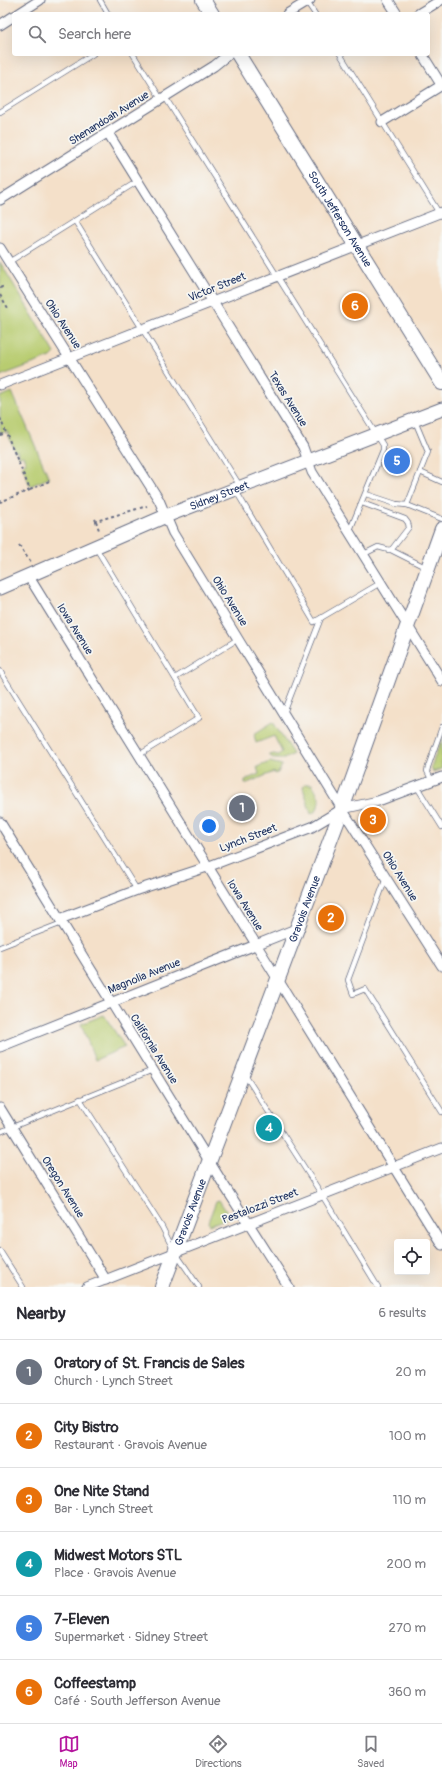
<!DOCTYPE html>
<html lang="en">
<head>
<meta charset="utf-8">
<style>
  :root { --surface:#fff; --page:#f2f2f3; --text:#2b2b33; --muted:#7c7c81; --line:#e1e1e2; --accent:#b5179e }
  body { margin:0; font-family:Pangolin,sans-serif; background:var(--page); color:var(--text) }
  .controls { position:absolute; right:12px; bottom:12px; display:grid; overflow:hidden; border-radius:4px; box-shadow:0 4px 16px #0002 }
  .controls button { width:36px; height:36px; display:grid; place-items:center; padding:0; border:0; border-bottom:1px solid var(--line); background:var(--surface); color:var(--text); font:20px sans-serif }
  .you { position:absolute; left:209px; top:826px; width:14px; height:14px; margin:-10px; border:3px solid #fff; border-radius:50%; background:#1a73e8; box-shadow:0 0 0 6px #1a73e833 }
  .badge { display:grid; place-items:center; width:26px; height:26px; border-radius:50%; background:var(--accent); color:#fff; font-size:13px; font-weight:700 }
  .pin { position:absolute; translate:-50% -50%; border:2px solid #fff; box-shadow:0 1px 4px #0006 }
  .list { margin:0; padding:0; list-style:none }
  h2 { display:flex; justify-content:space-between; align-items:center; height:52px; margin:0; padding:0 16px; font-size:17px }
  h2 small { font-size:13px; font-weight:400; color:var(--muted) }
  .list li { display:grid; grid-template-columns:26px 1fr auto; gap:12px; align-items:center; box-sizing:border-box; height:64px; padding:0 16px; border-top:1px solid var(--line) }
  .list b { display:block; font-size:15px; white-space:nowrap }
  .list p { margin:0; font-size:13px; white-space:nowrap; color:var(--muted) }
  .list em { font-size:13px; font-style:normal; color:var(--muted) }
  .icon { flex:none; width:22px; height:22px; fill:none; stroke:currentColor; stroke-width:2; stroke-linecap:round; stroke-linejoin:round }
  .map { position:relative; flex:none; width:442px; height:1287px; overflow:hidden }
  .search { position:absolute; background:var(--surface); box-shadow:0 4px 16px #0002; left:12px; right:12px; top:12px; height:44px; display:flex; align-items:center; gap:10px; box-sizing:border-box; padding:0 14px; border-radius:4px; color:var(--muted); font-size:15px }
  .sheet { height:436px; background:var(--surface) }
  nav { display:flex; justify-content:space-around; align-items:center; box-sizing:border-box; height:56px; border-top:1px solid var(--line); background:var(--surface); font-size:11px; color:var(--muted) }
  nav a { display:grid; justify-items:center; gap:2px }
  nav .on { color:var(--accent) }
  .map>svg:first-child { display:block }
</style>
</head>
<body>
<div class="map">
<svg width="442" height="1287" viewBox="0 0 442 1287">
  <rect width="100%" height="100%" fill="#f6f6f2"/>
  <filter id="ink" filterUnits="userSpaceOnUse"><feTurbulence type="fractalNoise" baseFrequency=".025" numOctaves="2"/><feDisplacementMap in="SourceGraphic" scale="8" xChannelSelector="R" yChannelSelector="G"/><feConvolveMatrix kernelMatrix="1 2 1 2 8 2 1 2 1" color-interpolation-filters="sRGB"/></filter>
  <filter id="wash" filterUnits="userSpaceOnUse"><feTurbulence type="fractalNoise" baseFrequency=".012" numOctaves="4" result="noise"/><feDisplacementMap in="SourceGraphic" scale="16" xChannelSelector="R" yChannelSelector="G"/><feGaussianBlur stdDeviation="0.9" result="paint"/><feColorMatrix in="noise" values="0 0 0 0 0 0 0 0 0 0 0 0 0 0 0 0 0 1.4 0 .05"/><feComposite in="paint" operator="in"/></filter>
  <g filter="url(#wash)">
    <rect width="100%" height="100%" fill="#f4e0c9"/>
    <g fill="#b8cc70" stroke="#6a7e67">
      <path d="M0,262L55,353L51,357L0,376Z"/>
      <path d="M12,392L49,478L30,486L22,465L26,463L23,456L19,457L17,451L15,452L7,431L0,434V397Z"/>
      <path d="M273,722L293,754L284,759H274L269,755L274,754L278,755L282,752L274,736L256,743L254,734Z"/>
      <path d="M442,738V769L433,772L431,767Z"/>
      <path d="M270,762L282,765L279,772L275,774L274,772L245,784V780L259,774L257,767Z"/>
      <path d="M305,784H312L320,799L317,810L311,814L303,788Z"/>
      <path d="M104,1015L125,1047L95,1060L81,1024Z"/>
      <path d="M219,1200L230,1217L210,1225L208,1222L216,1201Z"/>
    </g>
  </g>
  <g filter="url(#ink)">
    <g fill="none" stroke-linecap="round" stroke-linejoin="round">
      <defs>
        <g id="lane">
          <path d="M100,0L108,14"/>
          <path d="M307,2L315,14"/>
          <path d="M133,54L161,99"/>
          <path d="M340,54L439,213"/>
          <path d="M165,97L383,445V450L350,530"/>
          <path d="M0,112L93,54"/>
          <path d="M75,221L240,486"/>
          <path d="M9,262L138,181"/>
          <path d="M415,421L428,452L407,505L442,519"/>
          <path d="M420,472L442,482"/>
          <path d="M236,491L314,622L382,582"/>
          <path d="M366,494L396,504L407,505"/>
          <path d="M362,503L405,519L408,523L409,527L392,549L389,550L378,547L364,554"/>
          <path d="M96,548L199,718L139,755"/>
          <path d="M391,550L427,568"/>
          <path d="M0,671L137,890"/>
          <path d="M175,678L238,639"/>
          <path d="M284,713L321,618"/>
          <path d="M432,781L427,771L428,767L442,727"/>
          <path d="M417,787L442,827"/>
          <path d="M386,878L348,980L353,994L365,989L442,1112"/>
          <path d="M0,947L62,923"/>
          <path d="M245,1075L322,1195L378,1287"/>
          <path d="M80,1099L162,1227L173,1249"/>
          <path d="M0,1132L153,1070"/>
          <path d="M0,1251L23,1287"/>
          <path d="M177,1255L199,1287"/>
        </g>
        <g id="street">
          <path d="M388,0L397,14"/>
          <path d="M18,14L40,0"/>
          <path d="M287,14L310,0"/>
          <path d="M418,14L441,0"/>
          <path d="M0,25L14,16"/>
          <path d="M422,54L442,86"/>
          <path d="M382,122L442,85"/>
          <path d="M108,133L303,447L312,472L442,681"/>
          <path d="M0,200L214,66L229,54"/>
          <path d="M0,248L159,500L173,533L342,809L442,966"/>
          <path d="M0,385L442,212"/>
          <path d="M29,577L442,1245"/>
          <path d="M0,822L222,1182L289,1287"/>
          <path d="M60,919L137,890L207,867L312,827L342,809L378,801L442,777"/>
          <path d="M0,1047L298,928"/>
          <path d="M0,1108L106,1280"/>
          <path d="M87,1287L442,1148"/>
        </g>
        <g id="secondary">
          <path id="s1" d="M0,588L166,516L442,409"/>
        </g>
        <g id="primary">
          <path d="M203,0L212,14"/>
          <path id="s2" d="M238,54L442,383"/>
          <path id="s3" d="M162,1287L342,809L442,529"/>
        </g>
      </defs>
      <use href="#lane" stroke="#676d83" stroke-width="6"/>
      <use href="#street" stroke="#676d83" stroke-width="11"/>
      <use href="#secondary" stroke="#676d83" stroke-width="15"/>
      <use href="#primary" stroke="#676d83" stroke-width="16"/>
      <g stroke="#676d83" stroke-width="2" stroke-dasharray="3 3" stroke-linecap="butt">
        <path d="M0,288L2,287L1,285"/>
        <path d="M0,295L8,308"/>
        <path d="M0,418L30,490L0,502"/>
        <path d="M0,435L6,433"/>
        <path d="M30,490L49,481"/>
        <path d="M95,519L96,521L147,506"/>
        <path d="M96,521L99,530"/>
        <path d="M19,545L31,563"/>
      </g>
      <use href="#lane" stroke="#fff" stroke-width="4.5"/>
      <use href="#street" stroke="#fff" stroke-width="9"/>
      <use href="#secondary" stroke="#fff" stroke-width="13"/>
      <use href="#primary" stroke="#fff" stroke-width="14"/>
    </g>
  </g>
  <g text-anchor="middle" dominant-baseline="central" stroke-width="3.5" stroke-linejoin="round" paint-order="stroke">
    <g font-size="11" fill="#1b2f5e" stroke="#f6f6f2">
      <text transform="translate(109 118) rotate(-32)">Shenandoah Avenue</text>
      <text stroke="none"><textPath href="#s2" startOffset="194">South Jefferson Avenue</textPath></text>
      <text transform="translate(217 287) rotate(-22)">Victor Street</text>
      <text transform="translate(63 324) rotate(57)">Ohio Avenue</text>
      <text transform="translate(288 399) rotate(58)">Texas Avenue</text>
      <text stroke="none"><textPath href="#s1" startOffset="238">Sidney Street</textPath></text>
      <text transform="translate(230 601) rotate(58)">Ohio Avenue</text>
      <text transform="translate(75 629) rotate(58)">Iowa Avenue</text>
      <text transform="translate(248 838) rotate(-21)">Lynch Street</text>
      <text transform="translate(400 876) rotate(58)">Ohio Avenue</text>
      <text transform="translate(245 905) rotate(58)">Iowa Avenue</text>
      <text stroke="none"><textPath href="#s3" startOffset="404">Gravois Avenue</textPath></text>
      <text transform="translate(144 976) rotate(-22)">Magnolia Avenue</text>
      <text transform="translate(154 1049) rotate(58)">California Avenue</text>
      <text transform="translate(63 1187) rotate(58)">Oregon Avenue</text>
      <text transform="translate(260 1206) rotate(-21)">Pestalozzi Street</text>
      <text stroke="none"><textPath href="#s3" startOffset="80">Gravois Avenue</textPath></text>
    </g>
  </g>
</svg>
<div class="controls">
<button><svg class="icon" aria-label="locate" viewBox="0 0 24 24"><circle cx="12" cy="12" r="6"/><path d="M12 2v4M12 18v4M2 12h4M18 12h4"/></svg></button>
</div>
<div class="you"></div>
<div class="pin badge" style="left:242px;top:808px;background:#6b7280">1</div>
<div class="pin badge" style="left:331px;top:918px;background:#e8710a">2</div>
<div class="pin badge" style="left:373px;top:820px;background:#e8710a">3</div>
<div class="pin badge" style="left:269px;top:1128px;background:#0f9aa8">4</div>
<div class="pin badge" style="left:397px;top:461px;background:#3f7fe0">5</div>
<div class="pin badge" style="left:355px;top:306px;background:#e8710a">6</div>
<div class="search"><svg class="icon" aria-label="search" viewBox="0 0 24 24"><circle cx="10" cy="10" r="6"/><path d="M15 15l6 6"/></svg>Search here</div>
</div>
<section class="sheet">
<h2>Nearby<small>6 results</small></h2>
<ul class="list">
<li><span class="badge" style="background:#6b7280">1</span><div><b>Oratory of St. Francis de Sales</b><p>Church · Lynch Street</p></div><em>20 m</em></li>
<li><span class="badge" style="background:#e8710a">2</span><div><b>City Bistro</b><p>Restaurant · Gravois Avenue</p></div><em>100 m</em></li>
<li><span class="badge" style="background:#e8710a">3</span><div><b>One Nite Stand</b><p>Bar · Lynch Street</p></div><em>110 m</em></li>
<li><span class="badge" style="background:#0f9aa8">4</span><div><b>Midwest Motors STL</b><p>Place · Gravois Avenue</p></div><em>200 m</em></li>
<li><span class="badge" style="background:#3f7fe0">5</span><div><b>7-Eleven</b><p>Supermarket · Sidney Street</p></div><em>270 m</em></li>
<li><span class="badge" style="background:#e8710a">6</span><div><b>Coffeestamp</b><p>Café · South Jefferson Avenue</p></div><em>360 m</em></li>
</ul>
</section>
<nav>
<a class="on"><svg class="icon" aria-label="map" viewBox="0 0 24 24"><path d="M3 6l6-2 6 2 6-2v14l-6 2-6-2-6 2zM9 4v14M15 6v14"/></svg>Map</a>
<a><svg class="icon" aria-label="directions" viewBox="0 0 24 24"><path d="M12 3l9 9-9 9-9-9zM9 14v-3h6M13 9l2 2-2 2"/></svg>Directions</a>
<a><svg class="icon" aria-label="saved" viewBox="0 0 24 24"><path d="M7 4h10v16l-5-4-5 4z"/></svg>Saved</a>
</nav>
</body>
</html>
